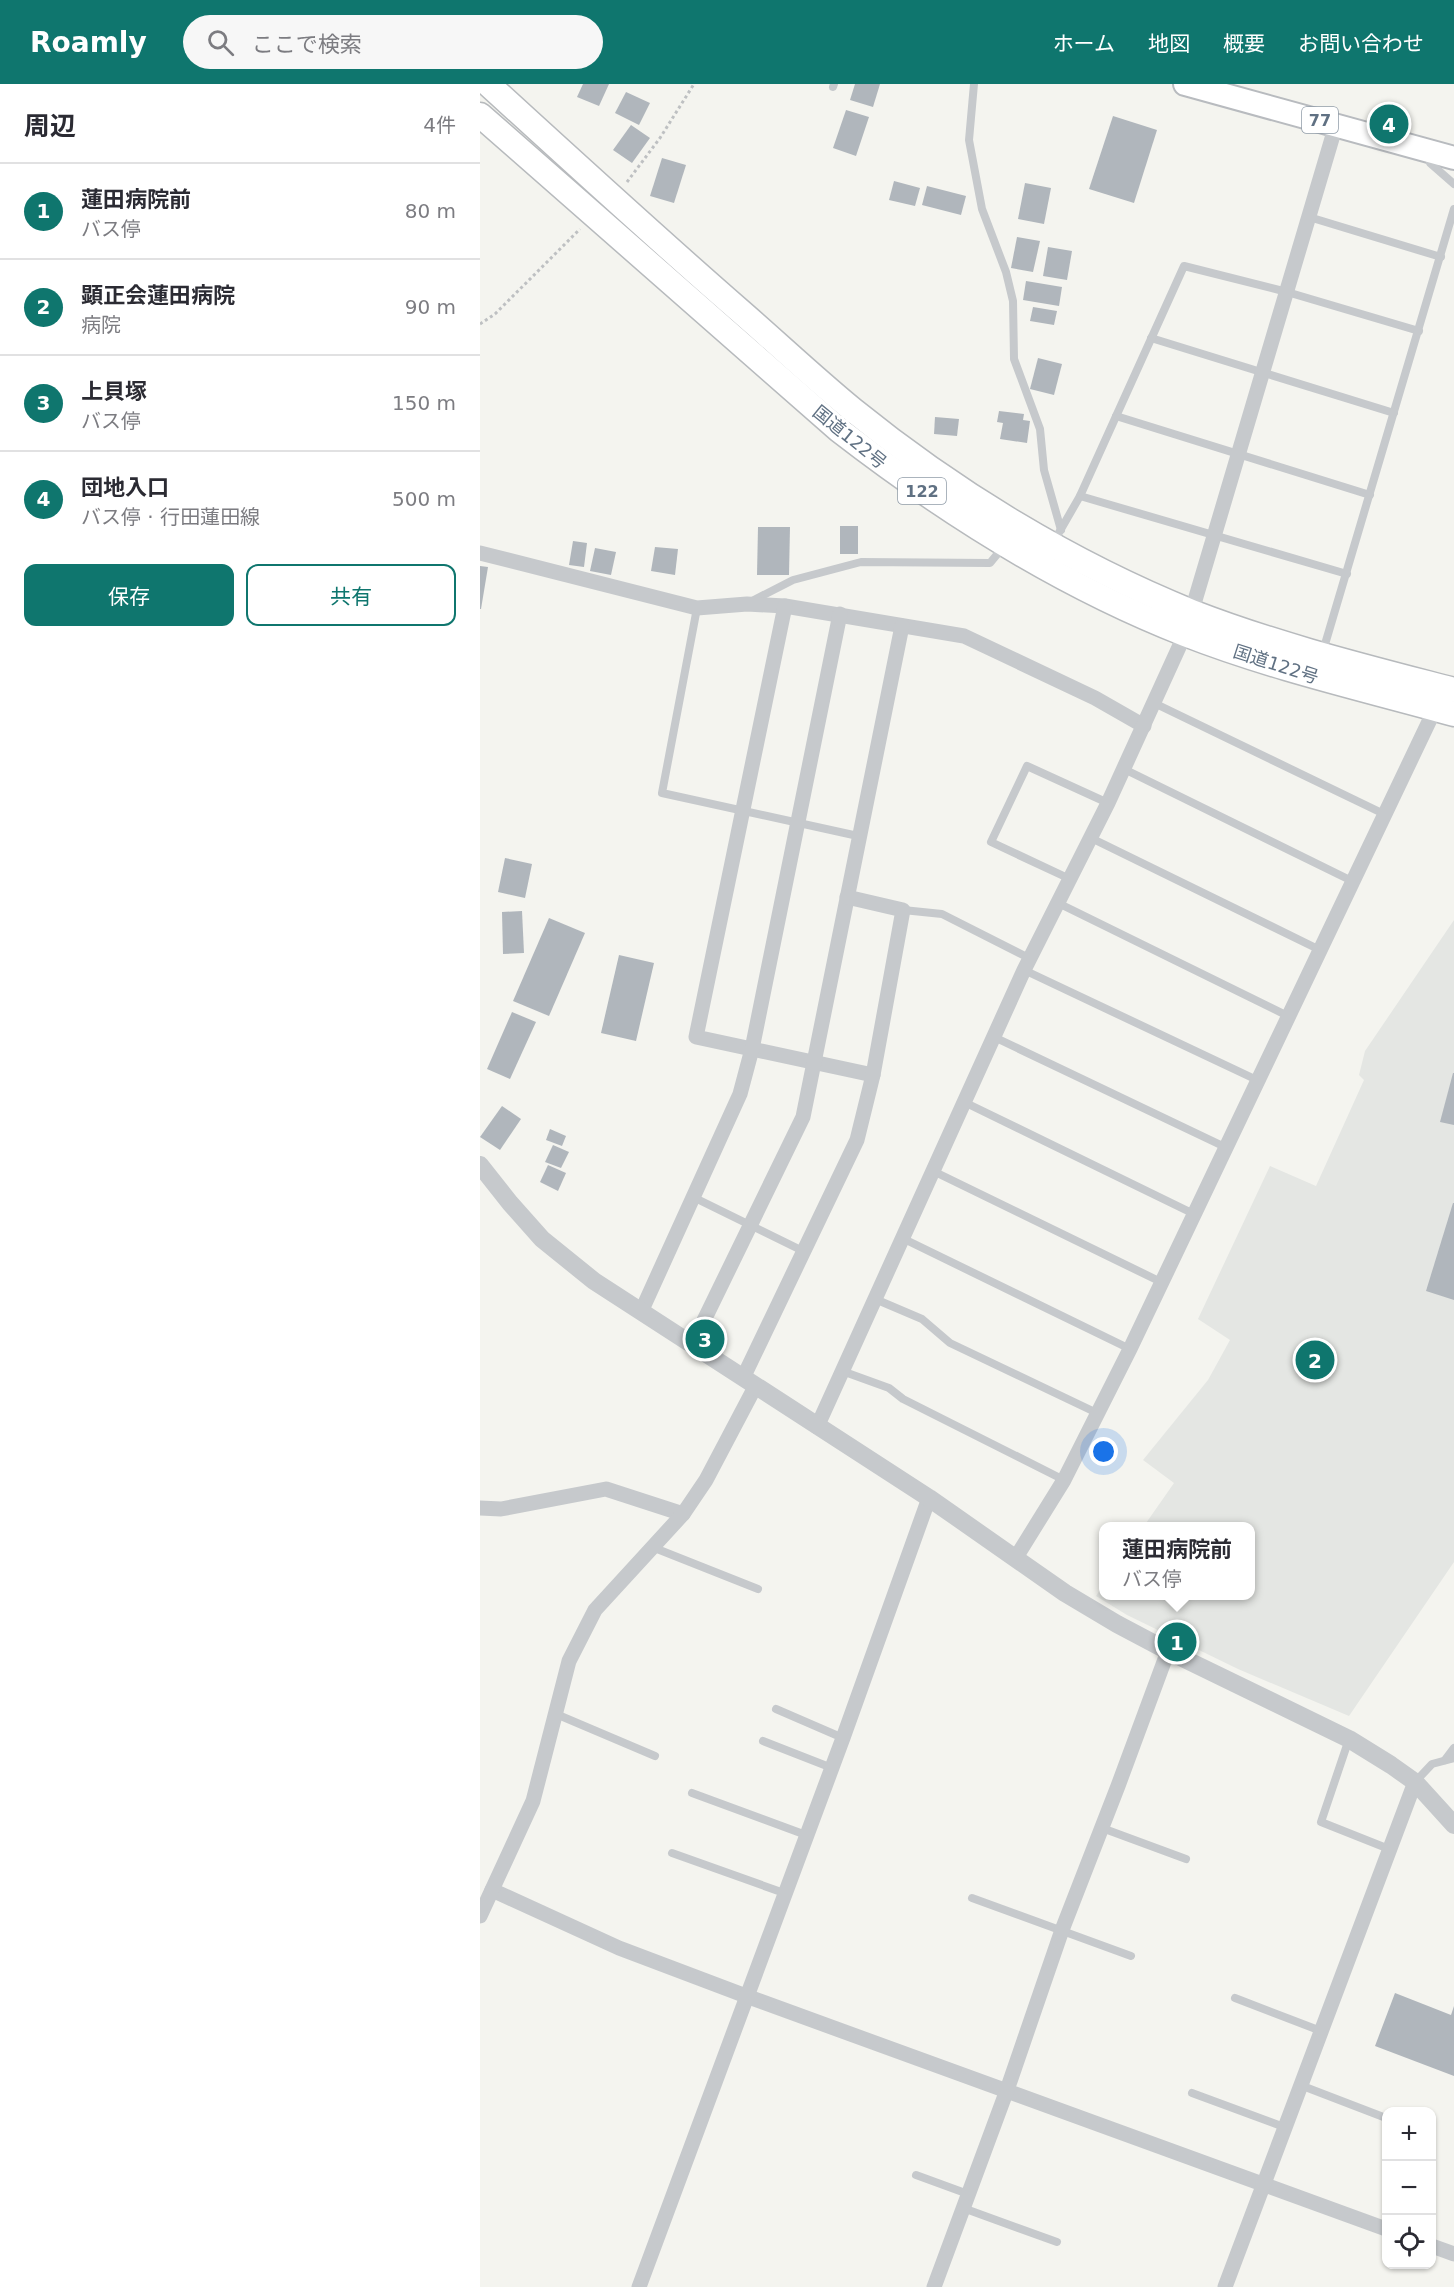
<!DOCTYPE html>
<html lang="ja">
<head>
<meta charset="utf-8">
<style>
  :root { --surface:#fff; --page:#f7f7f7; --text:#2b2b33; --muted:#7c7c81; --line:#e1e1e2; --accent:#0f766e }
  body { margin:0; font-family:"DejaVu Sans","Noto Sans JP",sans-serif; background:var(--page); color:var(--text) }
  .controls { position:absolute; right:18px; bottom:18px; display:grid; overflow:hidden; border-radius:12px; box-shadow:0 2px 4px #0004 }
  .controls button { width:54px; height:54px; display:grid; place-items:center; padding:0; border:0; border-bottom:2px solid var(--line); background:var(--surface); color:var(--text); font:30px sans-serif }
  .you { position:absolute; left:624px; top:1368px; width:21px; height:21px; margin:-15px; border:4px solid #fff; border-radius:50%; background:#1a73e8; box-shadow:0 0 0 9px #1a73e833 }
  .badge { display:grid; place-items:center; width:39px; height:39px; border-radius:50%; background:var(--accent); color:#fff; font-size:20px; font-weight:700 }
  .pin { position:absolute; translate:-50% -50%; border:3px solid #fff; box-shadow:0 2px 6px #0006 }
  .popup { position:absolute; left:619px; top:1438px; width:156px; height:78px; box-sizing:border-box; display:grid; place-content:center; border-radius:12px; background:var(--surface); filter:drop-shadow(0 2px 4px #0005); font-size:20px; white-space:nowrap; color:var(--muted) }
  .popup b { font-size:22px; color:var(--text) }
  .popup::after { content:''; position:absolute; left:50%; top:100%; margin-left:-12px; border:12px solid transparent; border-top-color:var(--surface) }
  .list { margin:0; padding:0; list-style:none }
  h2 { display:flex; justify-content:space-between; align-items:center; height:78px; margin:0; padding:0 24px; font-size:26px }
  h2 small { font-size:20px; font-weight:400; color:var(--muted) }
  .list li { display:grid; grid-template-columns:39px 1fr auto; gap:18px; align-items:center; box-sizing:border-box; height:96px; padding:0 24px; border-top:2px solid var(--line) }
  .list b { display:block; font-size:22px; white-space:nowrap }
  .list p { margin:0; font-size:20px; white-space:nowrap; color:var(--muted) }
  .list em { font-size:20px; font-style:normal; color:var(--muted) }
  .actions { display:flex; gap:12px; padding:18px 24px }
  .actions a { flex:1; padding:14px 0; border:2px solid var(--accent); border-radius:12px; text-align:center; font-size:21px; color:var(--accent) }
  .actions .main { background:var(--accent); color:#fff }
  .icon { flex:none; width:33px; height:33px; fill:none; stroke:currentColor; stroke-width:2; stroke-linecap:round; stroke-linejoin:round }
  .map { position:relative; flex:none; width:974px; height:2203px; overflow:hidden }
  header { display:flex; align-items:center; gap:36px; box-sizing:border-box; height:84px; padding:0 30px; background:var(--accent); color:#fff }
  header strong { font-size:28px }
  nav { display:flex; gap:33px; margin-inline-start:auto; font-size:21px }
  .search { width:420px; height:54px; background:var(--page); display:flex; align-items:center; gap:15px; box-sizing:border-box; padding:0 21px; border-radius:33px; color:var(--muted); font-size:22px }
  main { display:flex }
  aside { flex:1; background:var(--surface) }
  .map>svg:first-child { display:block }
</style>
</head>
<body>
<header>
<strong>Roamly</strong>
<div class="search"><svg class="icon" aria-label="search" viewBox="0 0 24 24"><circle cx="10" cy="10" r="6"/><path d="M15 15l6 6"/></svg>ここで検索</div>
<nav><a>ホーム</a><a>地図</a><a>概要</a><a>お問い合わせ</a></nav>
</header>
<main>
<aside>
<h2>周辺<small>4件</small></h2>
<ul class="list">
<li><span class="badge">1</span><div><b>蓮田病院前</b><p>バス停</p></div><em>80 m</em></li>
<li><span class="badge">2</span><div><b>顕正会蓮田病院</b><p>病院</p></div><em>90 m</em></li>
<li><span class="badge">3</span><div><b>上貝塚</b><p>バス停</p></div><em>150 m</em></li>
<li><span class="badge">4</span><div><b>団地入口</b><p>バス停 · 行田蓮田線</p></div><em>500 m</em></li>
</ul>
<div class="actions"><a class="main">保存</a><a>共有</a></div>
</aside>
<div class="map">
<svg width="974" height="2203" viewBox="0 0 974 2203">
  <rect width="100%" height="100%" fill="#f4f4ef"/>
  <path fill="#e4e6e3" d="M974,836V1478L869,1632L758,1585L647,1531L616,1512L623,1501L624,1512H771V1442H664L694,1399L663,1376L728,1296L750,1256L718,1235L790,1082L836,1102L884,996L879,991L885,967Z"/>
  <g fill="#b0b6bc">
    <path d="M103,0H129L119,22L97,13Z"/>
    <path d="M375,0H400L393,23L370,16Z"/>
    <path d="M146,8L170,19L159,41L135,29Z"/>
    <path d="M366,26L389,33L376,72L353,64Z"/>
    <path d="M633,32L677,46L654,119L609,105Z"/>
    <path d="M151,41L170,54L152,79L133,66Z"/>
    <path d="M182,74L206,81L194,119L170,112Z"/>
    <path d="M414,97L440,104L435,122L409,116Z"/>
    <path d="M545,99L571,104L564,140L538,135Z"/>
    <path d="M447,102L486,112L481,131L442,121Z"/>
    <path d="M537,153L560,157L553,188L531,184Z"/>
    <path d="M568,163L592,167L587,196L563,192Z"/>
    <path d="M546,197L582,203L579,222L543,216Z"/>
    <path d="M553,223L577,227L574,241L550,237Z"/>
    <path d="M558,274L582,280L574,311L550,305Z"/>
    <path d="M519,327L544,330L543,336L550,337L547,359L520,355L523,339L517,338Z"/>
    <path d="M455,333L479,335L477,352L454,350Z"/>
    <rect x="360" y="442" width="18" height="28"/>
    <path d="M278,443H310L309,491H277Z"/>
    <path d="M93,457L107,459L104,483L89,481Z"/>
    <path d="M175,463L198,465L195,491L171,487Z"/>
    <path d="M115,464L136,468L131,491L110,487Z"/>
    <path d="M0,482L8,483L1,525H0Z"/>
    <path d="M25,774L52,780L45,814L18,808Z"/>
    <path d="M42,827L44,869L23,870L22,828Z"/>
    <path d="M69,834L105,849L69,932L33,917Z"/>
    <path d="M139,871L174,879L156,957L121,949Z"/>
    <path d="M32,928L56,938L30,995L7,985Z"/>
    <path d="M973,989H974V1041L960,1038Z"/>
    <path d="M22,1022L41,1035L20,1066L0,1053Z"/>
    <path d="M70,1045L86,1052L82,1062L66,1056Z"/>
    <path d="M73,1061L89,1068L81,1084L65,1078Z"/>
    <path d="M68,1081L86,1089L78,1107L60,1098Z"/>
    <path d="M973,1119H974V1216L946,1207Z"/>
    <path d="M915,1909L971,1931L974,1922V1992L895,1962Z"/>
  </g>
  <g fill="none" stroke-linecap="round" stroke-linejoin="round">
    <defs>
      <path id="primary" d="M705,0L974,74"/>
      <g id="trunk">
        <path d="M8,0C91,76 174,152 259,226C297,259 334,294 373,326C474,408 591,479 712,528C797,561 886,583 974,606"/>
        <path d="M0,31L359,346C465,428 580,501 705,550C792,584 884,605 974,630"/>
      </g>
    </defs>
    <use href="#primary" stroke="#b8bbbf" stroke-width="26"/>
    <use href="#trunk" stroke="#b7babd" stroke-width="27"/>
    <g stroke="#bec0c2" stroke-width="3" stroke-dasharray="3 3" stroke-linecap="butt">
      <path d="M147,98L180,54L214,0"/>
      <path d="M0,240L15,230L100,145"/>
    </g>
    <g stroke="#c6c9cc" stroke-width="8">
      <path d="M494,0L489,56L502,125L526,188L533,217L534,275L560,345L564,386L581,446"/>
      <path d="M353,3L354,0"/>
      <path d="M951,69L950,79L974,100"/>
      <path d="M829,133L961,173"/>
      <path d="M671,254L914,329"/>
      <path d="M636,332L890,411"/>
      <path d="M600,412L867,490"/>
      <path d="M573,459L600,412L704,182L807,208L939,247"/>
      <path d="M272,517L313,496L381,478L510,479L524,462"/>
      <path d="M217,524L182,709L378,752"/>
      <path d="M843,567L974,125"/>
      <path d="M674,619L904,730"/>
      <path d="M644,685L872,797"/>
      <path d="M611,754L840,866"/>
      <path d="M590,795L511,758L547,682L628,719"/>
      <path d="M578,819L808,932"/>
      <path d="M423,826L462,830L551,875"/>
      <path d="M544,886L777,996"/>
      <path d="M514,953L745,1063"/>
      <path d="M484,1018L714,1130"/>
      <path d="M453,1087L681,1198"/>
      <path d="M213,1113L325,1168"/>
      <path d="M422,1154L650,1265"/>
      <path d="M395,1215L442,1235L470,1259L617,1329"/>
      <path d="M362,1287L409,1304L423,1315L584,1396"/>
      <path d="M172,1463L278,1505"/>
      <path d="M296,1625L363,1654"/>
      <path d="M76,1630L175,1672"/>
      <path d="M869,1655L841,1738L909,1765"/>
      <path d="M283,1657L352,1684"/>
      <path d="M965,1676L974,1664"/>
      <path d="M936,1697L952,1680L974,1674"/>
      <path d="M212,1709L326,1751"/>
      <path d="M622,1744L706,1775"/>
      <path d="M192,1769L304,1809"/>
      <path d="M492,1814L651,1872"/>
      <path d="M755,1914L841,1947"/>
      <path d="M820,2001L906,2034"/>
      <path d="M712,2009L804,2043"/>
      <path d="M436,2091L488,2110"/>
      <path d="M483,2124L577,2158"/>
    </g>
    <g stroke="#c6c9cc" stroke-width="15">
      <path d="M0,469L217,524L267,520L305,522L484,552L615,614L664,642"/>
      <path d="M305,522L216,953L393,991"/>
      <path d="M161,1228L260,1010L272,965L360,530"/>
      <path d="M212,1261L323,1033L422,542"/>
      <path d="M263,1294L377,1056L393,991L423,826L367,813"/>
      <path d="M337,1343L544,886L628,719L705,550L856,41"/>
      <path d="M0,1424L21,1425L126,1405L203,1430"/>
      <path d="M535,1475L584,1396L650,1265L955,625"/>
      <path d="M12,1806L139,1864L266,1912L906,2145"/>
      <path d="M0,1832L53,1717L89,1577L115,1526L203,1430L226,1396L275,1303"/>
      <path d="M952,2162L974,2170"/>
      <path d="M159,2203L363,1654L449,1414"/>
      <path d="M454,2203L527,2006L582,1846L638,1702L688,1567"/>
      <path d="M745,2203L935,1698"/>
    </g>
    <path stroke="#c6c9cc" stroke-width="18" d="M0,1081L30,1119L62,1155L114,1197L449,1414L585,1509L637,1540L688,1567L869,1655L911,1681L935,1698L974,1741"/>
    <use href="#primary" stroke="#fff" stroke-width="22"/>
    <use href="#trunk" stroke="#fff" stroke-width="24"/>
  </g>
  <g text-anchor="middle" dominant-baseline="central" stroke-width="6" stroke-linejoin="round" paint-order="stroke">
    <g fill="#fff" stroke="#909ca8" stroke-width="1.5">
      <rect x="822" y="23" width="36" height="26" rx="4.5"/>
      <rect x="418" y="394" width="48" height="26" rx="4.5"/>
    </g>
    <g font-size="16" font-weight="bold" fill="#607183">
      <text x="840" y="36">77</text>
      <text x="442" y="407">122</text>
    </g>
    <g font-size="18" fill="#607183" stroke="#fff">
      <text transform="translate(370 353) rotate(39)">国道122号</text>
      <text transform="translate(796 580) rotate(18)">国道122号</text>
    </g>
  </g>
</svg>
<div class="controls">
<button>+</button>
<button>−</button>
<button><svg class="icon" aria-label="locate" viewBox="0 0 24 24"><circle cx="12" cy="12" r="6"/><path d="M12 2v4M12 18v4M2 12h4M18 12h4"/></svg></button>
</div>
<div class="you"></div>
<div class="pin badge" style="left:697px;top:1558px">1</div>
<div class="popup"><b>蓮田病院前</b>バス停</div>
<div class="pin badge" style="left:835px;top:1276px">2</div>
<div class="pin badge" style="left:225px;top:1255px">3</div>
<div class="pin badge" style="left:909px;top:40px">4</div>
</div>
</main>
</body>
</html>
